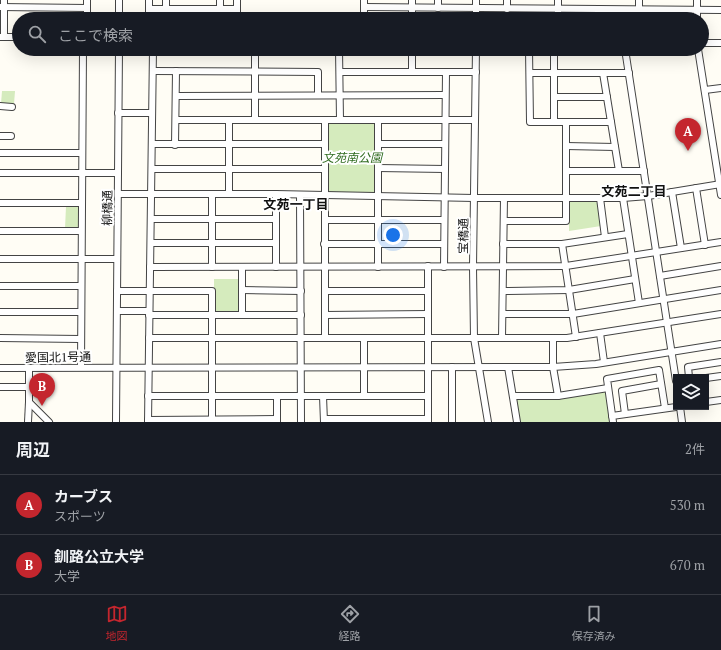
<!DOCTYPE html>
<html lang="ja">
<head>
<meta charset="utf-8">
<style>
  :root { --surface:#171b24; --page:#20242c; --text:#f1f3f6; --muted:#9ea1a6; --line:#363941; --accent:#c4262e }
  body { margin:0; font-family:"PT Serif","Noto Sans JP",serif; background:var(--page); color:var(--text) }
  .controls { position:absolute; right:12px; bottom:12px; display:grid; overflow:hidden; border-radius:0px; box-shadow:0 4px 16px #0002 }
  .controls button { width:36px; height:36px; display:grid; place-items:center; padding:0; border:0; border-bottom:1px solid var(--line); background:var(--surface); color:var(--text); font:20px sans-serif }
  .you { position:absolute; left:393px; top:235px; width:14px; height:14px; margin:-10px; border:3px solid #fff; border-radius:50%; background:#1a73e8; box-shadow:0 0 0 6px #1a73e833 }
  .badge { display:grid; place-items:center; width:26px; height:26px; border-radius:50%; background:var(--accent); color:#fff; font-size:13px; font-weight:700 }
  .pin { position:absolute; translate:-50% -33px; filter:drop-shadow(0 1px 2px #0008) }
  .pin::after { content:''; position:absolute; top:21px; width:14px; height:12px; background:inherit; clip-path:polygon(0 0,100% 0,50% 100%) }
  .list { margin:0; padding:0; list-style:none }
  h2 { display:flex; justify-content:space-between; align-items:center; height:52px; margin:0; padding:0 16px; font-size:17px }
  h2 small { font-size:13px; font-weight:400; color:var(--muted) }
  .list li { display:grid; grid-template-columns:26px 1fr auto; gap:12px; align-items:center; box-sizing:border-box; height:60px; padding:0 16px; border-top:1px solid var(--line) }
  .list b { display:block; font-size:15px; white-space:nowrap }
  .list p { margin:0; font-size:13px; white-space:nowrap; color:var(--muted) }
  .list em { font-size:13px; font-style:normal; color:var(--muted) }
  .icon { flex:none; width:22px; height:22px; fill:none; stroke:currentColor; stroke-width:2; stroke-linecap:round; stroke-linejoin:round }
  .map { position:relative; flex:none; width:721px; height:422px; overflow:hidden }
  .search { position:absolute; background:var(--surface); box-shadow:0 4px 16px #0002; left:12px; right:12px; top:12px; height:44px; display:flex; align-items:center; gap:10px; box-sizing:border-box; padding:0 14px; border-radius:22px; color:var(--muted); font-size:15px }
  .sheet { height:172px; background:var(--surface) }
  nav { display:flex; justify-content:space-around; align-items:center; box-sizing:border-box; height:56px; border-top:1px solid var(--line); background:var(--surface); font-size:11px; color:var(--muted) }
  nav a { display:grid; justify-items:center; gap:2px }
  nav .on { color:var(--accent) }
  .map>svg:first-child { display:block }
</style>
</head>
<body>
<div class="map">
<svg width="721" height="422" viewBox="0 0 721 422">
  <rect width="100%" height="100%" fill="#fffdf5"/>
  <g fill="#d5ebbd">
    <path d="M2,91H15L14,104H1Z"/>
    <path d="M327,122H375V192H329L327,190Z"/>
    <path d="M570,201H595L597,203L601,226L569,231V203Z"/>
    <path d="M66,206H78L79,207V228L77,229H65Z"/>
    <path d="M214,279H239V311L238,312H216L214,311Z"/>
    <path d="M606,391L610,422H520L516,399Z"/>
  </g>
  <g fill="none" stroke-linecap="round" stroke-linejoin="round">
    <defs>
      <g id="minor">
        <path d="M507,0V9"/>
        <path d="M639,0V19"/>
        <path d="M697,0V19"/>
        <path d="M0,7L87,8"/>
        <path d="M364,7L721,10"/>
        <path d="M438,8V0"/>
        <path d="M149,9H237"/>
        <path d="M166,9V0"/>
        <path d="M87,19V0"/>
        <path d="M119,19V0"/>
        <path d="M149,19V0"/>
        <path d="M220,19V0"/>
        <path d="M237,19V0"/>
        <path d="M364,19V0"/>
        <path d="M412,19V0"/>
        <path d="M476,19V0"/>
        <path d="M558,19V0"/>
        <path d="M0,37H19"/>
        <path d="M4,37V0"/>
        <path d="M702,43H721"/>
        <path d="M255,49V120"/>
        <path d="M339,49L340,120"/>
        <path d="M412,49V71"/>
        <path d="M476,49L473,267L474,338L488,422"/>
        <path d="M529,49L530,122H611"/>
        <path d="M625,49L676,381"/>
        <path d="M698,49L721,195"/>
        <path d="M153,71L318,72V95"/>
        <path d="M340,72H476"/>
        <path d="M530,73H629"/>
        <path d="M603,73L619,171"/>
        <path d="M705,90L721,88"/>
        <path d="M176,96L445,95"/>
        <path d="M554,97H607"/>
        <path d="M0,106L12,107"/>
        <path d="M118,113H152"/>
        <path d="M176,120H475"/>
        <path d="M325,120V338"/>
        <path d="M554,122V49"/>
        <path d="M0,136H11"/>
        <path d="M152,144H324"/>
        <path d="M378,144H445"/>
        <path d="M175,145L176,71"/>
        <path d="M566,146L615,147"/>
        <path d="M0,153H82"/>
        <path d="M378,168L445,169"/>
        <path d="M152,169H325"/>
        <path d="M566,171H644"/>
        <path d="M0,173H118"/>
        <path d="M696,188L705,245"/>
        <path d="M672,192L681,248"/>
        <path d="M118,194H276L474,198H623L648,196L721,184"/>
        <path d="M229,194V120"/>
        <path d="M276,194V267"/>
        <path d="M300,195L301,422"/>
        <path d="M600,198L605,237"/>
        <path d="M623,198L639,303"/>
        <path d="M0,203H81"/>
        <path d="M151,219H276"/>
        <path d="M325,220H444"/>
        <path d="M504,221H566V122"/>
        <path d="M0,231H81"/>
        <path d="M151,243H276"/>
        <path d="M324,244H444"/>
        <path d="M503,244H562L628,234"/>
        <path d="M562,244L576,337"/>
        <path d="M0,259H117"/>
        <path d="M428,266V422"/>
        <path d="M150,267L566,266L721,242"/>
        <path d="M212,267V195"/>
        <path d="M378,267V120"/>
        <path d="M444,267L446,72"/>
        <path d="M660,276L721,266"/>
        <path d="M0,286H81"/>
        <path d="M242,290L301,291"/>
        <path d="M117,291H212V420"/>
        <path d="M325,291H428"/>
        <path d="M503,291L569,290L635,279"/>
        <path d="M117,311H149"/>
        <path d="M0,312H81"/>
        <path d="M503,314H573L721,290"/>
        <path d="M149,315H301"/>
        <path d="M242,315V267"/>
        <path d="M325,315L428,314"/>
        <path d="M600,333L604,362"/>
        <path d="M0,338L80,339"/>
        <path d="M149,338H567L721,314"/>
        <path d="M364,338V396"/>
        <path d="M502,338L504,198"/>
        <path d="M553,338V367L558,396"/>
        <path d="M81,367L83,49"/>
        <path d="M452,367V422"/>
        <path d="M508,367L517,422"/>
        <path d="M0,368L553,367L596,364L721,344"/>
        <path d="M29,368V402L49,422"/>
        <path d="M689,377L688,367L721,362"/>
        <path d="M706,378L721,376"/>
        <path d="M0,387H29"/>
        <path d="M148,396H428"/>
        <path d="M277,396V422"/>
        <path d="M323,396L324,422"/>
        <path d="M513,396H558L608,388"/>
        <path d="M706,402L721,400"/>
        <path d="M680,407L682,422"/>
        <path d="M625,414L622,391L661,384"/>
        <path d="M612,416L676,407"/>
        <path d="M324,419H428"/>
        <path d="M148,420L277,419"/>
        <path d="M28,422L29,402"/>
        <path d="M116,422L119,49"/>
        <path d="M148,422L153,49"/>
        <path d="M613,422L607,379L659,370L665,408"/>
      </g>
    </defs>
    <use href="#minor" stroke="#444" stroke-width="8"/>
    <use href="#minor" stroke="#fff" stroke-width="6"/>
  </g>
  <g text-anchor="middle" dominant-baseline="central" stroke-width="4" stroke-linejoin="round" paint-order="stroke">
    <g font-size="12" font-style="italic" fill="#2f6b1f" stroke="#fff">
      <text x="352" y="157">文苑南公園</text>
    </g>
    <g font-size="12" fill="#111" stroke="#fff">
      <text transform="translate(107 208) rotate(-89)">柳橋通</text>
      <text transform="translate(463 236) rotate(-89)">宝橋通</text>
      <text transform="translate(58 357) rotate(-1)">愛国北1号通</text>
    </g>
    <g font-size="13" font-weight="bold" fill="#111" stroke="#fff">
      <text x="634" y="191">文苑二丁目</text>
      <text x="296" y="204">文苑一丁目</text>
    </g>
  </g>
</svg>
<div class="controls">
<button><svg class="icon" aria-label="layers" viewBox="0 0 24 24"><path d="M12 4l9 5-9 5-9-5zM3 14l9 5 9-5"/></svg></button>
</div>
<div class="you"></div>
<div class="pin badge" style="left:688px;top:151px">A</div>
<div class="pin badge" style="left:42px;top:406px">B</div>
<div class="search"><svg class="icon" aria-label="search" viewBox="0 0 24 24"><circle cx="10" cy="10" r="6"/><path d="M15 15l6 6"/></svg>ここで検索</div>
</div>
<section class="sheet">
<h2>周辺<small>2件</small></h2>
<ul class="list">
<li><span class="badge">A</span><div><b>カーブス</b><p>スポーツ</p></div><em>530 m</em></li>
<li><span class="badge">B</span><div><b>釧路公立大学</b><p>大学</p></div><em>670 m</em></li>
</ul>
</section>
<nav>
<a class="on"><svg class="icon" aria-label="map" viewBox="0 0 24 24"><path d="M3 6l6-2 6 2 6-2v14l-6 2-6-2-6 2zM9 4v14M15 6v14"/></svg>地図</a>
<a><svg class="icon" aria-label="directions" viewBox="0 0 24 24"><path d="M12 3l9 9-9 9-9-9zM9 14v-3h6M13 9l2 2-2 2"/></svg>経路</a>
<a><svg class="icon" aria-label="saved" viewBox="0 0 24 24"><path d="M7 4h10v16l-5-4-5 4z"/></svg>保存済み</a>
</nav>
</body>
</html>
